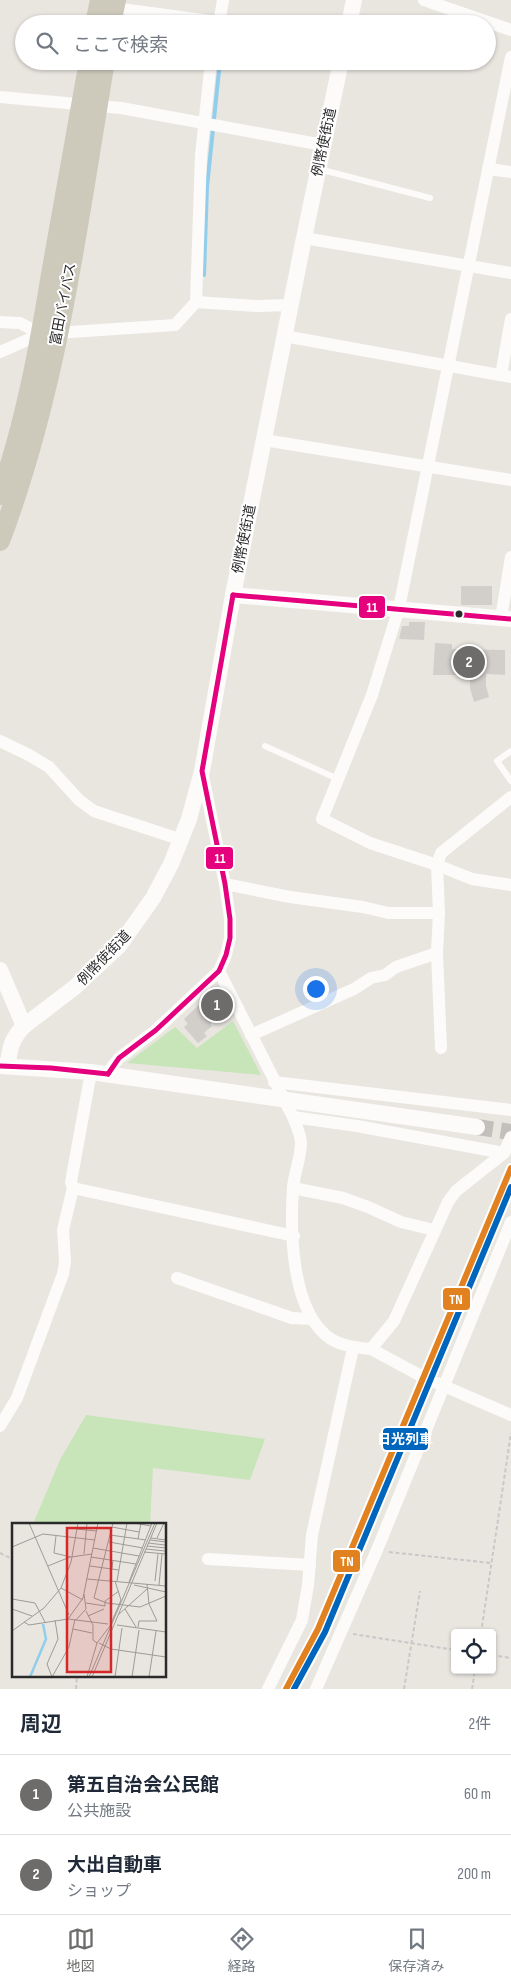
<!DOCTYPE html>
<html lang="ja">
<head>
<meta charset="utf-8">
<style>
  :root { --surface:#fff; --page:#f2f2f3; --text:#1f2937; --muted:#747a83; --line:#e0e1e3; --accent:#6d6c6a }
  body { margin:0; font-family:"Sofia Sans Condensed","Noto Sans JP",sans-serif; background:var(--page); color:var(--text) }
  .controls { position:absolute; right:15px; bottom:15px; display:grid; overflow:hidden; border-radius:5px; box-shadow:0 1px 4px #0004 }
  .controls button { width:45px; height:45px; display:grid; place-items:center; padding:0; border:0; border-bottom:1px solid var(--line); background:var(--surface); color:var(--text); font:25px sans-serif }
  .you { position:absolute; left:315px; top:988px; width:18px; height:18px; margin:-12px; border:4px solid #fff; border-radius:50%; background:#1a73e8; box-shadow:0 0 0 8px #1a73e833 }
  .badge { display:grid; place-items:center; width:32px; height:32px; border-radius:50%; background:var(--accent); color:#fff; font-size:16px; font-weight:700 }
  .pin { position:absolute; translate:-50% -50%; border:2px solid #fff; box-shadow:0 1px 5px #0006 }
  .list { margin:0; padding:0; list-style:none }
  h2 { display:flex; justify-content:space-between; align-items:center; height:65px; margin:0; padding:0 20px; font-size:21px }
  h2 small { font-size:16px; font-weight:400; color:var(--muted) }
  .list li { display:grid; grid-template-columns:32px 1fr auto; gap:15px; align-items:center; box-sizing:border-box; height:80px; padding:0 20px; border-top:1px solid var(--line) }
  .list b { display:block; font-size:19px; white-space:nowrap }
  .list p { margin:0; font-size:16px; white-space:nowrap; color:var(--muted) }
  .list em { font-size:16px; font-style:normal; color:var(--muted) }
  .icon { flex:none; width:28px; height:28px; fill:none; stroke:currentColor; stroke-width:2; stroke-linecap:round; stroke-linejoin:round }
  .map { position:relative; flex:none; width:511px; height:1689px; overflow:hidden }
  .search { position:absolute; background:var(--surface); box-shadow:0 1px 4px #0004; left:15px; right:15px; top:15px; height:55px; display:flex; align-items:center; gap:12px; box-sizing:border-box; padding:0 18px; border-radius:28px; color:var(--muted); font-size:19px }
  .sheet { height:225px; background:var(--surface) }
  nav { display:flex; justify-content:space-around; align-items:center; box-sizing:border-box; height:70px; border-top:1px solid var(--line); background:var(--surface); font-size:14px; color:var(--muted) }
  nav a { display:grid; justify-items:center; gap:2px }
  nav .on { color:var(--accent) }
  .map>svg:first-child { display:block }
</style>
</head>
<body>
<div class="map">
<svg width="511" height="1689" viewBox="0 0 511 1689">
  <rect width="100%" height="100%" fill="#e9e6e0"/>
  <g fill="#c7e5b8">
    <path d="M233,1021L261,1075L127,1063L175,1027L197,1048Z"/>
    <path d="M86,1415L265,1439L250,1480L153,1468L150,1524H33L60,1460Z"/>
  </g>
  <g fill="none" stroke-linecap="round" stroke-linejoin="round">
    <path stroke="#92ceec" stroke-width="4" d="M204,275L207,187L220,61"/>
  </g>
  <g fill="#d2cfcb">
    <rect x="461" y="586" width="31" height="19"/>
    <path d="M409,622H425L424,640L399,639L402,626H409Z"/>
    <path d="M435,643L452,644V649L505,650V675L486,674V686L489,697L474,702L470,688V675H433Z"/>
    <path d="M219,994L228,1009L226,1010L228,1013L210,1024L212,1026L204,1033L207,1036L198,1043L184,1027L188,1024L184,1019L201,1003L202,1004Z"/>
  </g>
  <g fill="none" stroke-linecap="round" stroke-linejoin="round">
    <path stroke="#c3c0bc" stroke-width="16" stroke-dasharray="16 8" stroke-linecap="butt" d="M477,1127L511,1132"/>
    <g stroke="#c8c8c7" stroke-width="2" stroke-dasharray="4 2.5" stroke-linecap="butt">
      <path d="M389,1552L491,1563"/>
      <path d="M0,1553L14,1560"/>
      <path d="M481,1633L511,1433"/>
      <path d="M353,1634L455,1650"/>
      <path d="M492,1655L511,1658"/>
      <path d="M76,1689L77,1675"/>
      <path d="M404,1689L420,1591"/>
      <path d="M472,1689L475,1670"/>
    </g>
    <g stroke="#fcfbfa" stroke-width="6">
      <path d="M319,169L430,198"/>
      <path d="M265,746L338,779"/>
      <path d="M511,751L497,761L511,781"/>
    </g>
    <g stroke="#fcfbfa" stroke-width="12">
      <path d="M424,0L511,30"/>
      <path d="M114,8L232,24"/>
      <path d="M219,24L223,0"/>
      <path d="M511,57L399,608L372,695L322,819L370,843L437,865L472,879L511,885"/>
      <path d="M0,97L121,108L323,145"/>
      <path d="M488,169L511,172"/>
      <path d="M304,238L511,273"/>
      <path d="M196,302L257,306L291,305"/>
      <path d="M0,322L20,323L41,334"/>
      <path d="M284,336L511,377"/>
      <path d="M0,352L41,334L175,325L196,302L201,155L211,61"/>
      <path d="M501,375L511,319"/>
      <path d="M264,440L511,480"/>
      <path d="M501,618L511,557"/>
      <path d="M0,741L29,755L49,767L79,800L94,811L182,840"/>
      <path d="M225,884L290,897L363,907L388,913H439L437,865L441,853L511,797"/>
      <path d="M439,913L437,953L441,1048"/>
      <path d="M219,971L293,1117C296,1125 301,1135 301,1143C301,1158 294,1173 293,1188C290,1231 291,1313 331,1339C342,1346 358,1348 371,1349L394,1321L448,1202L456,1191L504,1153L511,1137"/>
      <path d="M251,1035L354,989L371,978L385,975L396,967L437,953"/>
      <path d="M108,1074L111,1068L119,1058L156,1030L219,971L226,955L230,938V919L225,884L202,771"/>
      <path d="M274,1082L511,1110"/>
      <path d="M293,1117L357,1126L504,1153"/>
      <path d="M73,1188L294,1236"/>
      <path d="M293,1188L343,1198L368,1207L401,1222L434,1230"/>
      <path d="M177,1278L292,1318L312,1319"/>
      <path d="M371,1349L423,1377L511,1415"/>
      <path d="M0,1426L17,1398L63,1274L65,1262L63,1230L73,1188L71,1182L91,1072"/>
      <path d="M208,1559L310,1565"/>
      <path d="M268,1689L302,1620L308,1585L312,1535L353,1348"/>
      <path d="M316,1689L377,1550L511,1222"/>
    </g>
    <g stroke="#fcfbfa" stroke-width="16">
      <path d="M349,24L354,0"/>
      <path d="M233,595L511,619"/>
      <path d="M0,970L24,1026"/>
      <path d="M0,1066L91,1072L477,1127"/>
      <path d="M8,1066C9,1049 12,1038 24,1026L75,987L119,946L153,898L171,864L189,819L202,771L233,595L304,238L341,61"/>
    </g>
    <g stroke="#cdcabc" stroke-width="20">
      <path d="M95,24L100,0"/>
      <path d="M111,24L116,0"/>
      <path d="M0,495C25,424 39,348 51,274C64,203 76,132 89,61"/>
      <path d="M0,541C58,388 78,222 105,61"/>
    </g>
    <defs>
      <g id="bus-1">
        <path d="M233,595L511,619"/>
        <path d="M0,1066L51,1068L108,1074"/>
        <path d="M108,1074L119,1058L156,1030L219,971L226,955L230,938V919L225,884L202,771L233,595"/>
      </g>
    </defs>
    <use href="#bus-1" stroke="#fff" stroke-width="9"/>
    <use href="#bus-1" stroke="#e5007d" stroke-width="5"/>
    <defs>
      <path id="rail-1" d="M286,1689L318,1629L511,1168"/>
      <path id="rail-2" d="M294,1689L325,1632L511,1187"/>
    </defs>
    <use href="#rail-1" stroke="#fff" stroke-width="10"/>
    <use href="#rail-2" stroke="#fff" stroke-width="10"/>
    <use href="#rail-1" stroke="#e2811f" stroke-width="6"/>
    <use href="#rail-2" stroke="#0065bd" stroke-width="6"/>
  </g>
  <circle fill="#2a2a2a" stroke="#fff" stroke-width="2" cx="459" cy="614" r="4.5"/>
  <g text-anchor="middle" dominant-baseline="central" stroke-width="4" stroke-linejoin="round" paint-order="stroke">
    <g font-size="14" fill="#2a2a2a" stroke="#fff">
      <text transform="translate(324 142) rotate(-78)">例幣使街道</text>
      <text transform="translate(63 304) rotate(-79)">富田バイパス</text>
      <text transform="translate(244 539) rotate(-79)">例幣使街道</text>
      <text transform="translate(104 958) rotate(-46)">例幣使街道</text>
    </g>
  </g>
  <g transform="translate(12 1523)">
    <rect width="154" height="154" fill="#e9e6e0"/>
    <path fill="none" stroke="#92ceec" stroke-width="2.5" d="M18,154L34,116L31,101"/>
    <path fill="none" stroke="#9d9b97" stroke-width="1" d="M17,0L57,92M101,0L82,75L95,80L128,84L154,73M122,0L139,3M100,4L127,9M65,6L84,8M98,12L134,17M44,13L42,30L59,34L80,31M139,15L154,17M145,15L152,0M126,16L129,0M138,17L154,19M97,19L131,25M136,20L153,22M135,23L154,25M0,24L31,11L83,17M81,25L127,33M134,26L153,28M132,29L154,31M72,31L75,0M79,34L124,41M36,43L58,34M78,43L107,47M75,56L154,63M98,58L101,38M105,58L115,0M143,58L146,31M117,59L140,0M122,62L154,69M147,62L150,31M49,65L71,77M0,76L23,80L33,99M74,80L93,83V78L107,68M0,86L20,93M113,86L124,104M74,88L81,102V117L85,120M106,92L135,66M76,93L92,86M56,96L71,75L86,0M64,97L74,86L72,71M12,99L17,102L56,96L96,101M105,102L154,109M126,104L127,98H145L137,81L135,61M61,106L80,110M0,108L32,85L49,65L59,39L66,0M87,120L99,126L154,134M40,154L57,124L63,96M40,154L35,141L46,116L43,97M75,154L85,120L98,103L109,77L103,58M77,154L143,0M80,154L145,0M103,154L110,105M120,154L127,107M137,154L144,108"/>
    <path fill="#d62828" fill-opacity="0.15" stroke="#d62828" stroke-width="2.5" d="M55,5H99V149H55Z"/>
    <rect width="154" height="154" fill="none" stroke="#2a2a2a" stroke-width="2.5"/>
  </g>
  <g stroke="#fff" stroke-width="2">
    <rect x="358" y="595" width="28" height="24" rx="5" fill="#e5007d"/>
    <rect x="205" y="846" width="29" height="24" rx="5" fill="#e5007d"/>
    <rect x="442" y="1287" width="29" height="24" rx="5" fill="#e2811f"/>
    <rect x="382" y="1427" width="47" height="24" rx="5" fill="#0065bd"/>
    <rect x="332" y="1549" width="29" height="24" rx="5" fill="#e2811f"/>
  </g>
  <g font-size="14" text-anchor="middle" font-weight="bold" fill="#fff">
    <text x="372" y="612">11</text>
    <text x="220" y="863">11</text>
    <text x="456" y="1304">TN</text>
    <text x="405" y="1444">日光列車</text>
    <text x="347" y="1566">TN</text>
  </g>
</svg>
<div class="controls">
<button><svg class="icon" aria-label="locate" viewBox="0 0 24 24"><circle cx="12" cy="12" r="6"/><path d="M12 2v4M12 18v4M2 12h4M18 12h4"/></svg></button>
</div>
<div class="you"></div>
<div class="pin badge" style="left:217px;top:1005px">1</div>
<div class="pin badge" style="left:469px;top:662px">2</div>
<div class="search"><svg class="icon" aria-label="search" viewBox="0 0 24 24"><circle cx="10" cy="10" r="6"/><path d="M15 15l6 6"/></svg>ここで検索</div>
</div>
<section class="sheet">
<h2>周辺<small>2件</small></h2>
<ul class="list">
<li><span class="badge">1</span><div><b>第五自治会公民館</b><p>公共施設</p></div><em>60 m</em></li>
<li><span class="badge">2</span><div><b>大出自動車</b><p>ショップ</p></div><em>200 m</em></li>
</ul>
</section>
<nav>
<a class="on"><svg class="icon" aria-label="map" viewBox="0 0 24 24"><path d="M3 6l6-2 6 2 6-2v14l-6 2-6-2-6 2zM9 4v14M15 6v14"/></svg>地図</a>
<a><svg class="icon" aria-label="directions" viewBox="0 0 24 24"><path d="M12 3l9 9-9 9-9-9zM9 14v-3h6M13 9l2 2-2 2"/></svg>経路</a>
<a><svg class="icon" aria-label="saved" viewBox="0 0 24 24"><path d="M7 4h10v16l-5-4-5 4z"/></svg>保存済み</a>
</nav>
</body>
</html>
